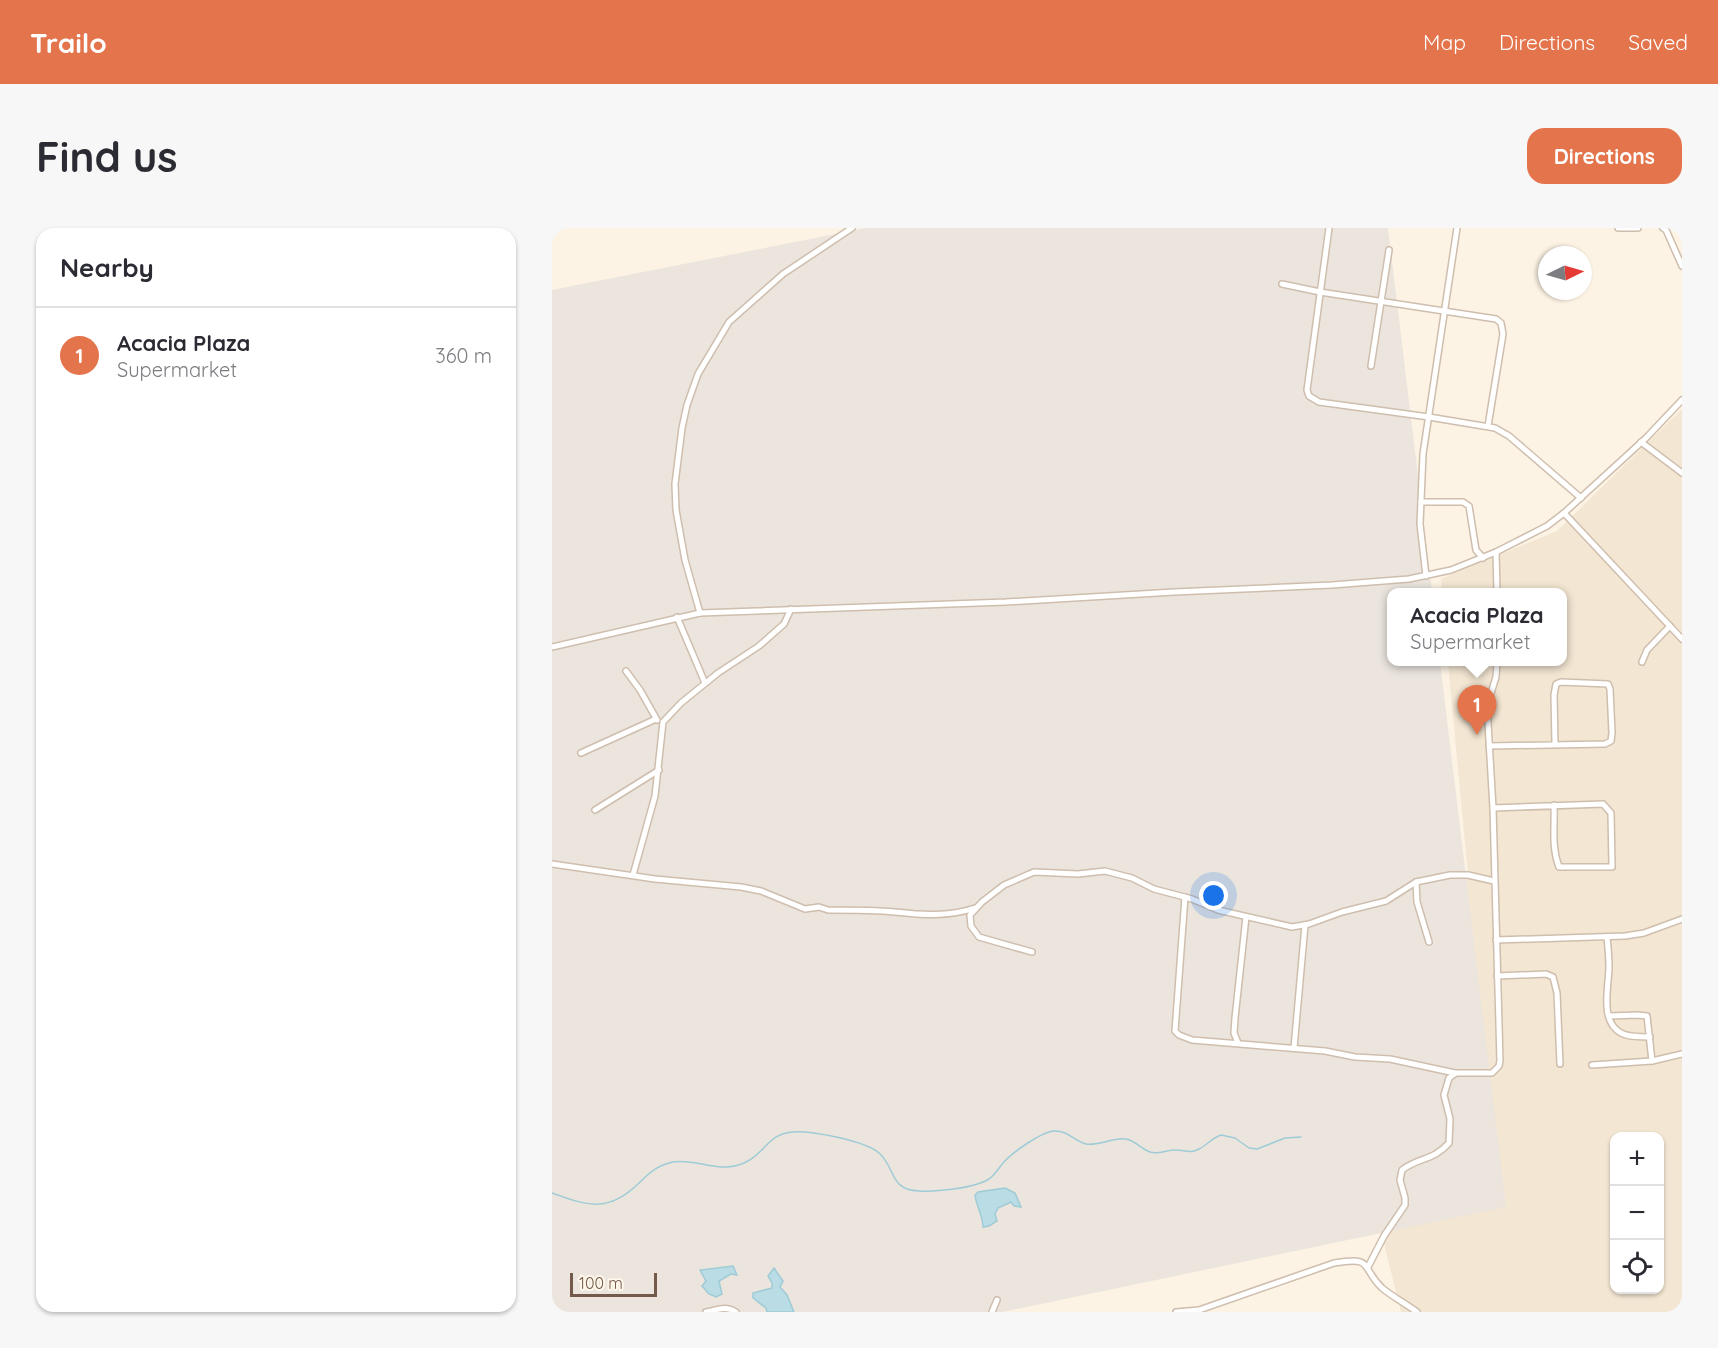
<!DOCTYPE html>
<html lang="en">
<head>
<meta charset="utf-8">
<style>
  :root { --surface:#fff; --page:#f7f7f7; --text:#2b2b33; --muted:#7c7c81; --line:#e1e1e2; --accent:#e3744b }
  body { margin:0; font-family:Quicksand,sans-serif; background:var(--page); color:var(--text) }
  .controls { position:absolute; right:18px; bottom:18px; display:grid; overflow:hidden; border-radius:12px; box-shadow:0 2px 4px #0004 }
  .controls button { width:54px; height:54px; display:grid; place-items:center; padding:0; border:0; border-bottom:2px solid var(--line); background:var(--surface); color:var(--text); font:30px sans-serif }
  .compass { position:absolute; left:986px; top:18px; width:54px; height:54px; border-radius:50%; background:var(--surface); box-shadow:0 2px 4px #0004; rotate:85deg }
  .scale { position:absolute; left:18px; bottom:15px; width:87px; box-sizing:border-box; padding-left:6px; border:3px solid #735a4a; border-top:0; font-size:16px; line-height:21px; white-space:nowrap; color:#735a4a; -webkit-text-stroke:4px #fff7ea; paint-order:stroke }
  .you { position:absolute; left:662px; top:668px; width:21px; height:21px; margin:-15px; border:4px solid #fff; border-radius:50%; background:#1a73e8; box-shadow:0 0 0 9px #1a73e833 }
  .badge { display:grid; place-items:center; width:39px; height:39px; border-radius:50%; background:var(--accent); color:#fff; font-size:20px; font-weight:700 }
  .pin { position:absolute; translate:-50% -50px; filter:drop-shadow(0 2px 3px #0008) }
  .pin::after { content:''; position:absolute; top:32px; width:21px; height:18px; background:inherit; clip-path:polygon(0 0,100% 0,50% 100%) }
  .popup { position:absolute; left:835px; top:360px; width:180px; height:78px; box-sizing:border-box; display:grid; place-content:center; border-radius:12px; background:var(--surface); filter:drop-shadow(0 2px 4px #0005); font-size:20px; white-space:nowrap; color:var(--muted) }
  .popup b { font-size:22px; color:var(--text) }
  .popup::after { content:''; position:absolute; left:50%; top:100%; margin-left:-12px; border:12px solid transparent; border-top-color:var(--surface) }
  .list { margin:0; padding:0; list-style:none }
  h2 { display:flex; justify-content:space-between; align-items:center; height:78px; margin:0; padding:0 24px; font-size:26px }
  h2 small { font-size:20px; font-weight:400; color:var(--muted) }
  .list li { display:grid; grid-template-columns:39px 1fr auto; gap:18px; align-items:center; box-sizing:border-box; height:96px; padding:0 24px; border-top:2px solid var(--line) }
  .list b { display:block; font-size:22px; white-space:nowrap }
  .list p { margin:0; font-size:20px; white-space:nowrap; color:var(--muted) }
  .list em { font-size:20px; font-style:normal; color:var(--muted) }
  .icon { flex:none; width:33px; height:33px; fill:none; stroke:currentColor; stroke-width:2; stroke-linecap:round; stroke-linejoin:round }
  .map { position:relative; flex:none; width:1130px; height:1084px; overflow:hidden; border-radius:18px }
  header { display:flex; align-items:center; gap:36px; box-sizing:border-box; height:84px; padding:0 30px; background:var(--accent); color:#fff }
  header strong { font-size:28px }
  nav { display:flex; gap:33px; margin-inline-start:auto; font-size:21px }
  .intro { display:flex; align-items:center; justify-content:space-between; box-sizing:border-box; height:144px; padding:0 36px }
  h1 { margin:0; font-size:42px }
  .button { padding:15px 27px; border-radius:18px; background:var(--accent); color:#fff; font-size:21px; font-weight:700 }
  main { display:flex; gap:36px; padding:0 36px }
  aside { flex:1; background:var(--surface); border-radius:18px; box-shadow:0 2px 4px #0004 }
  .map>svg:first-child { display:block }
</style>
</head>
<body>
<header>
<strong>Trailo</strong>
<nav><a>Map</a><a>Directions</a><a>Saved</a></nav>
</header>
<div class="intro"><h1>Find us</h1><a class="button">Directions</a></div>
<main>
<aside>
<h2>Nearby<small></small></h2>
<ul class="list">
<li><span class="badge">1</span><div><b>Acacia Plaza</b><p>Supermarket</p></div><em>360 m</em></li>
</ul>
</aside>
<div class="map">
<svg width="1130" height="1084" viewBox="0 0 1130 1084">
  <rect width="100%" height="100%" fill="#fcf3e4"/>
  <path fill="#f3e6d2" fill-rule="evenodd" d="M1130,181V1084H849L788,837L916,647L896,434H1010V364H890L889,351L1005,303ZM1062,908H1108V1062H1062Z"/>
  <path fill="#ebe5de" d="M314,0H836L880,364H840V434H888L954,979L451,1084H0V62Z"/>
  <g fill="#b9dce5" stroke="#9fcbd6" stroke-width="1.5">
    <path d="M453,960L463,965L469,979L462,978L459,974L446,980L443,986L445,993L437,998L431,999C431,987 424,978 423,967L426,964Z"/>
    <path d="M181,1038L185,1047L179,1046L167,1053L170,1066L164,1069L157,1066L150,1058L154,1053L148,1042Z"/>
    <path d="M222,1040L231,1053L228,1059L235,1067L242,1084H215L214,1080L201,1070V1065L220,1060V1055L216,1048Z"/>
  </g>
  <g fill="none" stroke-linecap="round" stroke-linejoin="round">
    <path stroke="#9fcbd6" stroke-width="1.5" d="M0,965C35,978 57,985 87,955C97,945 106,937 121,934C147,930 169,948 196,933C214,923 217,906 240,904C258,902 314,913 327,925C344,940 337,962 367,963C384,964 423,960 437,951C444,946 447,939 452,934C461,924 488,905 501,903C516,902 522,913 534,916C548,918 561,909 574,911C584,913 589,921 598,924C608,927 615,921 625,922C632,922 639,926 647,921C655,917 660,910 669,907L683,910L697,920L705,921L733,910L749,909"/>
    <defs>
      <g id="street">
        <path d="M777,0L755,162L757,168L767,174L877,189L943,200L957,208L1029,270"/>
        <path d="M1066,0H1086"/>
        <path d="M1111,0L1114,2L1130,38"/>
        <path d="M730,56L768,64L944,91L949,95L951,106L936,198"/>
        <path d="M819,138L837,22"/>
        <path d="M1089,214L1130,245"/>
        <path d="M869,274H911L917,278L924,322L931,330"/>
        <path d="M1012,285L1130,411"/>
        <path d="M944,324L945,364"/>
        <path d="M874,348L868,296L871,226L905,0"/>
        <path d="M148,385L133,332L124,282L123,256L130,200L135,177L146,146L177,94L231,46L300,0"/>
        <path d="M125,389L153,455"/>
        <path d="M0,419L148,385L454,374L622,364L780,357L857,351L899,342L944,324L995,298L1012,285L1094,210L1130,172"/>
        <path d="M1090,434L1095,422L1118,398"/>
        <path d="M74,443L88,462L105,492"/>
        <path d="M937,518L1053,516L1059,513L1060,505L1058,461L1056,456L1009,454L1004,456L1002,467L1003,517"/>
        <path d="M29,525L104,491"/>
        <path d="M941,580L1051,576L1059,585L1060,639H1007C999,618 1003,599 1002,577"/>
        <path d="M43,582L107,542"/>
        <path d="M0,636L103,651L189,659L209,663L253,681L267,679L276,682C298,682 321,682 343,684C370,687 396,689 423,680"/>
        <path d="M81,647L103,568L111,494L129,475L166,445L207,418L232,396L239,381"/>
        <path d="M864,654L865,674L877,714"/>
        <path d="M633,669L623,803L627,807L640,812L773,823L803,829L838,831L903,845"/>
        <path d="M1055,709C1056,719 1057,729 1057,738C1057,758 1047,793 1069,805C1078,810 1089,808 1098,809"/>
        <path d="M944,712L1073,708L1092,705L1130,691"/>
        <path d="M480,724L427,709L419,698L418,687L430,674L452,657L482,644L526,646L553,643L580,650L602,661L640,671L666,682L740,699L757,696L790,684L834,673L864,654L898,647H916L942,653"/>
        <path d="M945,748L994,746L1001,749L1005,765L1008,836"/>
        <path d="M1057,788L1086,787L1095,788L1100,833"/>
        <path d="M686,815L682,805L683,790L694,689"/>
        <path d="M742,820L753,697"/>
        <path d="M1040,837L1100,833L1130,826"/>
        <path d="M816,1039L832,1008L853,977V970L848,952L850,942C867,929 881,933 897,915L898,891L892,867L897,850L904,845H940L947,838L948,833L941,580L935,478L944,449L945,434"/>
        <path d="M154,1084C165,1082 173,1077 184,1084"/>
        <path d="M440,1084L445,1072"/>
        <path d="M624,1084L647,1082L782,1035C823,1028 808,1039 830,1060C841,1069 854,1076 865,1084"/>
      </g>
    </defs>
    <use href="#street" stroke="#cfbead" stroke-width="8"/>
    <use href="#street" stroke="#fff" stroke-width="5"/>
  </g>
</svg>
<div class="controls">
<button>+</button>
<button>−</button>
<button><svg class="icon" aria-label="locate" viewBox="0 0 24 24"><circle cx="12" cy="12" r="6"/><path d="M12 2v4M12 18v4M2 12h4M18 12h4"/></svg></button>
</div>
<svg class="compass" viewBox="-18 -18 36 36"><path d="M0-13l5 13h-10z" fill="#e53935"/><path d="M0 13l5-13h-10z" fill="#7c7c81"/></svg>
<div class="scale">100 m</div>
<div class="you"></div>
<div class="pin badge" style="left:925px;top:507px">1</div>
<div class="popup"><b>Acacia Plaza</b>Supermarket</div>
</div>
</main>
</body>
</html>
